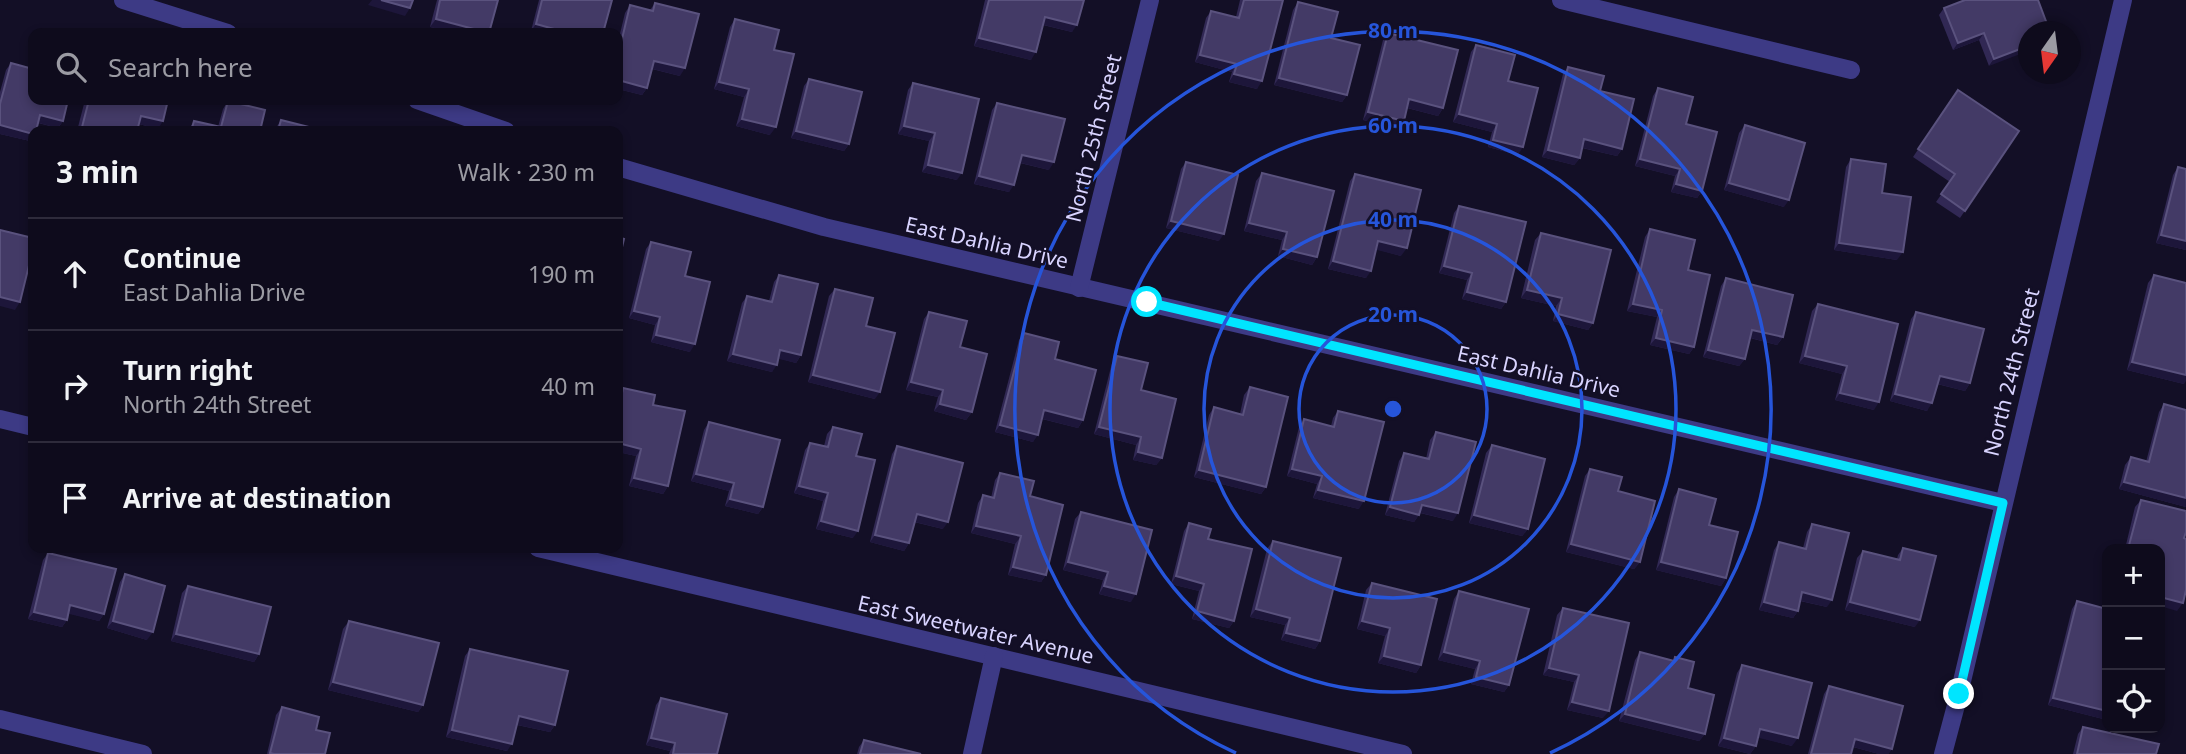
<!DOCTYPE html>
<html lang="en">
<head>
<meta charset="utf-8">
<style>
  :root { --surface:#0e0b1c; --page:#1c1929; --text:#f1f3f6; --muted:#9b9ba3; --line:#2e2b3b }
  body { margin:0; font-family:"Noto Sans",sans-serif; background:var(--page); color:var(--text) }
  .controls { position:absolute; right:21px; bottom:21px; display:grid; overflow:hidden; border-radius:14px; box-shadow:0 4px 10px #0003 }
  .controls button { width:63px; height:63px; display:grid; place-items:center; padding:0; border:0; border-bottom:2px solid var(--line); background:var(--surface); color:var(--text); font:35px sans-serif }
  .compass { position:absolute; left:2018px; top:21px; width:63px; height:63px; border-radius:50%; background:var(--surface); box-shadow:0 4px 10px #0003; rotate:194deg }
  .stop { position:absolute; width:21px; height:21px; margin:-16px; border:5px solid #00e5ff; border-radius:50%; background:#fff }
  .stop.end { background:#00e5ff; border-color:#fff; box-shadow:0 2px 7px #0008 }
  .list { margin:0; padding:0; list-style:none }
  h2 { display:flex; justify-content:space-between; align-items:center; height:91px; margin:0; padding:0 28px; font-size:30px }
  h2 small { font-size:23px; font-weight:400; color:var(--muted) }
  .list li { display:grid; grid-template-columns:46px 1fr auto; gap:21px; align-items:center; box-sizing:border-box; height:112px; padding:0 28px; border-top:2px solid var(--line) }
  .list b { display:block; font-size:26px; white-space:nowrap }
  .list p { margin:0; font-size:23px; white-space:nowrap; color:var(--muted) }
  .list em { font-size:23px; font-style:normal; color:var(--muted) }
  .icon { flex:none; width:38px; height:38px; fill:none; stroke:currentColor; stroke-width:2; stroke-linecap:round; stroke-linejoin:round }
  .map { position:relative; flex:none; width:2186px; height:754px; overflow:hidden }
  .search { position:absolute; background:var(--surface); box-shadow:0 4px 10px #0003; left:28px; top:28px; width:595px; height:77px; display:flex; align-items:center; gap:18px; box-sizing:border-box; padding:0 24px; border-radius:14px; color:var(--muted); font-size:26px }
  .panel { position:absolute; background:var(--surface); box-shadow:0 4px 10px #0003; left:28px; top:126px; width:595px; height:427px; border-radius:14px }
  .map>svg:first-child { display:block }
</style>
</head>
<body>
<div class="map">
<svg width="2186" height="754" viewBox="0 0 2186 754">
  <rect width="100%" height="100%" fill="#130f26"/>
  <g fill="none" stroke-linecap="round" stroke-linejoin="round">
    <g stroke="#3d3a85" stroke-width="18">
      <path d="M123,0L228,33"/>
      <path d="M1561,0L1851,70"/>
      <path d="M417,100L506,131"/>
      <path d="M618,167L824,227L2003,503"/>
      <path d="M1079,288L1150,0"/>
      <path d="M0,419L33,427"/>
      <path d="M538,548L1403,754"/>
      <path d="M0,719L143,754"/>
      <path d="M972,754L994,656"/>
      <path d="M1943,754L1959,694L2123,0"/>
    </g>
  </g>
  <g fill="#312854">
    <path d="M437,0H498L489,33H457L430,27Z"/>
    <path d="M539,0H612L603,33H538L531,31Z"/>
    <path d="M985,0H1084L1072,32L1043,25L1031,60L974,46Z"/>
    <path d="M1240,0H1283L1257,89L1229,82L1232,72L1195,62L1206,18L1211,11L1236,17Z"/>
    <path d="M2038,0L1989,66L1979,40L1953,50L1939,15L1944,8Z"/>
    <path d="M1298,2L1331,38L1347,95L1342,102L1274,85L1293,10Z"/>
    <path d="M655,3L680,76L652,69L647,88L642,95L618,89V42L625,13L630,5L650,10Z"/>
    <path d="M735,19L774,50L770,135L736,126L744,97L714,89L730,27Z"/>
    <path d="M1388,33L1443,108L1438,116L1407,108L1404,121L1398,129L1363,120L1383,40Z"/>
    <path d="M1476,45L1508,81L1518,155L1488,147L1492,132L1453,122L1471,52Z"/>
    <path d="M11,63L63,121L58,128L38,123L30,141L0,134V92L6,70Z"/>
    <path d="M1568,67L1600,91L1622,149L1617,156L1582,148L1580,158L1574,165L1542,157L1563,74Z"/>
    <path d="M809,79L849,144L844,151L791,138L804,86Z"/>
    <path d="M913,83L957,180L922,172L929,141L898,134L908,90Z"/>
    <path d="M1658,88L1686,124L1702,191L1697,198L1671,192L1675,176L1635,166L1653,96Z"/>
    <path d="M1958,90L2019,131L1960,218L1936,202L1950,182L1913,157Z"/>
    <path d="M85,100H168L158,129L139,124L137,131H77Z"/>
    <path d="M228,101L260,131H188L194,121L218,127L223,109Z"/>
    <path d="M997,103L1049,170L1020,163L1009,192L974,184L992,110Z"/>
    <path d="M281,120L317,131H275L276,128Z"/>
    <path d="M1745,125L1784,207L1724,190L1739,133Z"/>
    <path d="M1851,159L1882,193L1897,260L1834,250L1846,167Z"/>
    <path d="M1186,162L1219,241L1166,228L1181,169Z"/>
    <path d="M2178,167L2186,169V250L2156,243L2173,175Z"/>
    <path d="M1262,173L1317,257L1312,265L1278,256L1282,240L1244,231L1256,181Z"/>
    <path d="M1355,174L1401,256L1376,249L1366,278L1328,269L1350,181Z"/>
    <path d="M1459,206L1506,302L1501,309L1462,299L1467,280L1439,273L1454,213Z"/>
    <path d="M1650,229L1688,270L1694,347L1689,354L1650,345L1657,317L1627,311L1645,237Z"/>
    <path d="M1541,233L1593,323L1588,330L1553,321L1556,306L1521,298L1535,240Z"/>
    <path d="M651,242L690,352L651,342L655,325L629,318L646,249Z"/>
    <path d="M779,275L801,355L796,363L778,358L772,372L727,361L742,303L747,296L769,301L774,282Z"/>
    <path d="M2154,275L2184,384L2127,370L2148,283Z"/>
    <path d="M1726,278L1783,337L1777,345L1750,338L1745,359L1739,366L1703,357L1721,286Z"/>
    <path d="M835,289L866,326L875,399L808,382L829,296Z"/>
    <path d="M1818,304L1874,410L1835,400L1842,374L1799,363L1812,311Z"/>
    <path d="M929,312L960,347L972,412L966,420L934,411L938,397L906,390L924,319Z"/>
    <path d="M1916,312L1970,383L1965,391L1937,384L1927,411L1890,401L1911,319Z"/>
    <path d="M1024,333L1055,359L1083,420L1078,428L1042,419L1033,442L995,432L1019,340Z"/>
    <path d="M1117,356L1141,390L1162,458L1156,465L1133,460L1136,445L1094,434L1112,363Z"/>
    <path d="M1250,387L1266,487L1261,494L1194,477L1209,415L1214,407L1240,414L1244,395Z"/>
    <path d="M623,388L653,405L668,486L663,494L629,486L636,456L618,452V397Z"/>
    <path d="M2164,404L2186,410V507L2119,489L2125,465L2131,457L2146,462L2159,412Z"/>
    <path d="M1338,411L1359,509L1313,498L1317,484L1287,476L1299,427L1304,419L1331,426L1333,418Z"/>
    <path d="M709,422L763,507L758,514L725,506L729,491L691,481L704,430Z"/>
    <path d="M833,427L856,456L853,538L816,529L823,501L794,493L805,450L810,443L824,446L827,434Z"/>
    <path d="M1436,432L1453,521L1420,513L1414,522L1385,515L1399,461L1404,453L1426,459L1430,440Z"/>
    <path d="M1492,445L1528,529L1522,536L1469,523L1486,453Z"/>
    <path d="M897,446L943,529L914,522L909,543L904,551L870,542L892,454Z"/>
    <path d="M1590,469L1618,491L1640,562L1634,569L1566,552L1585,476Z"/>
    <path d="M1000,473L1030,496L1046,575L1041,582L1008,575L1015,544L971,533L978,503L983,495L991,498L995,480Z"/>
    <path d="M1679,489L1709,525L1726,578L1721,586L1656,570L1674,497Z"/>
    <path d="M2141,500L2184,538L2177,611L2160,549H2125L2135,507Z"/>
    <path d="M1081,512L1131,602L1099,594L1103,580L1063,570L1075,519Z"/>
    <path d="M1189,523L1208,539L1234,621L1229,628L1192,619L1199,591L1171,584L1184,531Z"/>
    <path d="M1812,524L1827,607L1800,601L1798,611L1793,618L1759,610L1774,550L1779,542L1803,548L1807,532Z"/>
    <path d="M1273,541L1320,641L1315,649L1281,640L1285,625L1250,617L1267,549Z"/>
    <path d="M1903,548L1915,627L1845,610L1857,558L1863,551L1897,559L1898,555Z"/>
    <path d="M48,553L104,614L99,621L68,613L67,620L62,627L28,619L43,560Z"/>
    <path d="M125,574L147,640L107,628L120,582Z"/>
    <path d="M1372,583L1421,665L1416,673L1378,663L1385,636L1357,629L1366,590Z"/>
    <path d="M188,586L259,654L254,662L171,641L182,593Z"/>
    <path d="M1459,591L1509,685L1504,692L1471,684L1475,669L1438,660L1454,599Z"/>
    <path d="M2077,601L2107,609V720L2048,705L2072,609Z"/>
    <path d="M1563,608L1603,718L1567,710L1574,682L1543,675L1557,615Z"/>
    <path d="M349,621L423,705L418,712L328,690L343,629Z"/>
    <path d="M470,649L555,725L550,732L517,725L507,751L446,737L465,656Z"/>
    <path d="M1640,652L1673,660L1675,657L1705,734L1699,741L1619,721L1635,660Z"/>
    <path d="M1742,665L1792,746L1758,737L1756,746L1750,754L1718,746L1737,673Z"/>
    <path d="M1829,686L1892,749L1888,754H1879L1853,747L1851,754H1808L1824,694Z"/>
    <path d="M661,698L717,754H669L670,751L646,745L656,705Z"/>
    <path d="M282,707L316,730L325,754H267L276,715Z"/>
    <path d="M2083,727L2156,754H2073L2078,734Z"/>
    <path d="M864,740L921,754H857L859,747Z"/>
  </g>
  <g fill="#1d163a">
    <path d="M372,0H381L410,8L405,16L368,5Z"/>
    <path d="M1045,17L1077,25L1072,32L1040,24Z"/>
    <path d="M436,19L489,33H457L430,27Z"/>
    <path d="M536,24L565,32L564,33H538L531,31Z"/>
    <path d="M1984,33L1979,40L1953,50L1958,43Z"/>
    <path d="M979,38L1036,52L1031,60L974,46Z"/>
    <path d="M2028,46V51L1989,66L1994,59Z"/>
    <path d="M1200,55L1237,64L1232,72L1195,62Z"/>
    <path d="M654,61L685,68L680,76L649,68Z"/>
    <path d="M1234,74L1262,81L1257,89L1229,82Z"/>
    <path d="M1279,78L1347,95L1342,102L1274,85Z"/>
    <path d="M618,80L647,88L642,95L618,89Z"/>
    <path d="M719,82L749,89L744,97L714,89Z"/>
    <path d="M1409,99L1443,108L1438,116L1404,107Z"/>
    <path d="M1368,112L1404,121L1398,129L1363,120Z"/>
    <path d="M1459,114L1497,124L1492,132L1453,122Z"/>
    <path d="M40,115L63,121L58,128L35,122Z"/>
    <path d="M141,116L163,121L158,129L135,123Z"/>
    <path d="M742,119L776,127L770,135L736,126Z"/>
    <path d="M0,125L33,134V136L30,141L0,134Z"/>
    <path d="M904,126L935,133L929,141L898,134Z"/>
    <path d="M796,131L849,144L844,151L791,138Z"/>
    <path d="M1584,139L1622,149L1617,156L1579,147Z"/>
    <path d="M1493,140L1523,147L1518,155L1488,147Z"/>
    <path d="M1548,150L1580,158L1574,165L1542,157Z"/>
    <path d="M1022,155L1054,162L1049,170L1017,162Z"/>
    <path d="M1640,159L1680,169L1675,176L1635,166Z"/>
    <path d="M928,165L962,173L957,180L922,172Z"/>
    <path d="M979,176L1014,185L1009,192L974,184Z"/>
    <path d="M1729,183L1789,200L1784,207L1724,190Z"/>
    <path d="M1676,184L1702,191L1697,198L1671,192Z"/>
    <path d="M1171,221L1224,234L1219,241L1166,228Z"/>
    <path d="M1249,223L1287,232L1282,240L1244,231Z"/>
    <path d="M2161,235L2186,241V250L2156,243Z"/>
    <path d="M1378,241L1407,248L1401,256L1373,249Z"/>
    <path d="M1839,243L1903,252L1897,260L1834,250Z"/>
    <path d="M1283,249L1317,257L1312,265L1278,256Z"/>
    <path d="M1333,261L1371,271L1366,278L1328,269Z"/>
    <path d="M1444,266L1472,273L1467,280L1439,273Z"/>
    <path d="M1527,290L1562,298L1556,306L1521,298Z"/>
    <path d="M1467,292L1506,302L1501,309L1462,299Z"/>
    <path d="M0,297L20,302L15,310L0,306Z"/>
    <path d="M1633,304L1662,310L1657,317L1627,311Z"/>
    <path d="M634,311L660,317L655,325L629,318Z"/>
    <path d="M1558,314L1593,323L1588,330L1553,321Z"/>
    <path d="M1752,330L1783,337L1777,345L1747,337Z"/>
    <path d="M656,335L695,344L690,352L651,342Z"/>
    <path d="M1656,338L1694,347L1689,354L1650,345Z"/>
    <path d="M780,350L801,355L796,363L775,358Z"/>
    <path d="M1708,350L1745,359L1739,366L1703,357Z"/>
    <path d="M733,354L777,365L772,372L727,361Z"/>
    <path d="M1805,356L1847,366L1842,374L1799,363Z"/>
    <path d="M2132,362L2186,375V381L2184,384L2127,370Z"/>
    <path d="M813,375L880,392L875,399L808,382Z"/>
    <path d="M1940,376L1970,383L1965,391L1934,383Z"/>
    <path d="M911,382L943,390L938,397L906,390Z"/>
    <path d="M1840,393L1879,402L1874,410L1835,400Z"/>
    <path d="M1895,394L1932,403L1927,411L1890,401Z"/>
    <path d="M940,404L972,412L966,420L934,411Z"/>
    <path d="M1044,410L1083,420L1078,428L1039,418Z"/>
    <path d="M1000,425L1038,435L1033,442L995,432Z"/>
    <path d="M1099,427L1141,437L1136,445L1094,434Z"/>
    <path d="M618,443L641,449L636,456L618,452Z"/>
    <path d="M1138,452L1162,458L1156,465L1133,460Z"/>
    <path d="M1292,469L1322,476L1317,484L1287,476Z"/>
    <path d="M1199,470L1266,487L1261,494L1194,477Z"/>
    <path d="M696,474L734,483L729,491L691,481Z"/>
    <path d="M634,478L668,486L663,494L629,486Z"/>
    <path d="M2124,482L2186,498V507L2119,489Z"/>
    <path d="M799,486L828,493L823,501L794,493Z"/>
    <path d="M1318,490L1364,501L1359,509L1313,498Z"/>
    <path d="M730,499L763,507L758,514L725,506Z"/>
    <path d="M1422,505L1458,513L1453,521L1417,512Z"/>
    <path d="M1390,507L1419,515L1414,522L1385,515Z"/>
    <path d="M917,514L948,522L943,529L911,521Z"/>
    <path d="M1474,515L1528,529L1522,536L1469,523Z"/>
    <path d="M821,521L858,531L853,538L816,529Z"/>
    <path d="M976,526L1021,536L1015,544L971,533Z"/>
    <path d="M875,535L909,543L904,551L870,542Z"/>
    <path d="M1571,544L1640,562L1634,569L1566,552Z"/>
    <path d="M1068,562L1108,572L1103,580L1063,570Z"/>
    <path d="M1661,562L1726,578L1721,586L1656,570Z"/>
    <path d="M1013,567L1046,575L1041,582L1008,575Z"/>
    <path d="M1176,576L1204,584L1199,591L1171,584Z"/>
    <path d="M1104,586L1136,594L1131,602L1099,594Z"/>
    <path d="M1802,592L1832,600L1827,607L1797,600Z"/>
    <path d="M2160,597L2183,603L2177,611L2160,606Z"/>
    <path d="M1764,602L1798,611L1793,618L1759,610Z"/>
    <path d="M1850,602L1920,620L1915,627L1845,610Z"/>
    <path d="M70,605L104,614L99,621L65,613Z"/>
    <path d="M1256,609L1290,618L1285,625L1250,617Z"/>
    <path d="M1197,611L1234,621L1229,628L1192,619Z"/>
    <path d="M34,612L67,620L62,627L28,619Z"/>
    <path d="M113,621L153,632L147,640L107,628Z"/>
    <path d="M1362,621L1390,628L1385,636L1357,629Z"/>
    <path d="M1286,633L1320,641L1315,649L1281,640Z"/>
    <path d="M176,634L259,654L254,662L171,641Z"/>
    <path d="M1444,652L1480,661L1475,669L1438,660Z"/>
    <path d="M1384,656L1421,665L1416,673L1378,663Z"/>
    <path d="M1549,668L1579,675L1574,682L1543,675Z"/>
    <path d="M1476,677L1509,685L1504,692L1471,684Z"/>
    <path d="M333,682L423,705L418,712L328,690Z"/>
    <path d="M2053,698L2107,711V720L2048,705Z"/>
    <path d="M1572,702L1609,711L1603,718L1567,710Z"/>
    <path d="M1625,714L1705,734L1699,741L1619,721Z"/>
    <path d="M519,716L555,725L550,732L513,724Z"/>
    <path d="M1760,729L1798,738L1792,746L1755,737Z"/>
    <path d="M452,730L512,744L507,751L446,737Z"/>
    <path d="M651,738L675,743L670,751L646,745Z"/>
    <path d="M1724,738L1756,746L1750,754L1718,746Z"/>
    <path d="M1855,739L1892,749L1888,754H1879L1850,746Z"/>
  </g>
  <g fill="#433a66" stroke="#5a527e" stroke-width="2">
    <path d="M381,0H413L410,8Z"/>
    <path d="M440,0H498L489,33L436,19Z"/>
    <path d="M542,0H612L603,33H564L565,32L536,24Z"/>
    <path d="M989,0H1084L1077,25L1045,17L1036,52L979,38Z"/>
    <path d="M1244,0H1283L1262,81L1234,74L1237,64L1200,55L1211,11L1239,18Z"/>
    <path d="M1965,0H2038L2050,32H2028V46L1994,59L1984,33L1958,43L1944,8Z"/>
    <path d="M1298,2L1338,12L1331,38L1360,45L1347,95L1279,78Z"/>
    <path d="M655,3L699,14L685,68L654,61L647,88L618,80V56L630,5L653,11Z"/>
    <path d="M735,19L779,30L774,50L794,54L776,127L742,119L749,89L719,82Z"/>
    <path d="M1388,33L1458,50L1443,108L1409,99L1404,121L1368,112Z"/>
    <path d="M1476,45L1515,55L1508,81L1538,88L1523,147L1493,140L1497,124L1459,114Z"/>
    <path d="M11,63L33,69V100H68L63,121L40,115L36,131H33V134L0,125V104Z"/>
    <path d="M1568,67L1604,76L1600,91L1634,99L1622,149L1584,139L1580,158L1548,150Z"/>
    <path d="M809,79L862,92L849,144L796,131Z"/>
    <path d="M913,83L979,99L962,173L928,165L935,133L904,126Z"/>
    <path d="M1658,88L1693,97L1686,124L1717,132L1702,191L1676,184L1680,169L1640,159Z"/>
    <path d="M1958,90L2019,131L1965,211L1941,194L1955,174L1918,149Z"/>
    <path d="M89,100H168L163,121L141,116L137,131H81Z"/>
    <path d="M228,101L265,110L260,131H191L194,121L221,127Z"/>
    <path d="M997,103L1065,119L1054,162L1022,155L1014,185L979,176Z"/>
    <path d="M281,120L317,129V131H278Z"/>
    <path d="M1745,125L1805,143L1789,200L1729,183Z"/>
    <path d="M1851,159L1886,164L1882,193L1911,197L1903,252L1839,243Z"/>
    <path d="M1186,162L1238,175L1224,234L1171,221Z"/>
    <path d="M2178,167L2186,169V241L2161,235Z"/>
    <path d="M1262,173L1334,191L1317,257L1283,249L1287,232L1249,223Z"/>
    <path d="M1355,174L1421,190L1407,248L1378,241L1371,271L1333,261Z"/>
    <path d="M1459,206L1526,222L1506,302L1467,292L1472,273L1444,266Z"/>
    <path d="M1650,229L1695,240L1688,270L1710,275L1694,347L1656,338L1662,310L1633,304Z"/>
    <path d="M0,230L33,238V249L20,302L0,297Z"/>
    <path d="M1541,233L1611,250L1593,323L1558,314L1562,298L1527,290Z"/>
    <path d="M618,237L624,239L618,264Z"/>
    <path d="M651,242L691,252L685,276L710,282L695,344L656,335L660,317L634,311Z"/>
    <path d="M779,275L818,284L801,355L780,350L777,365L733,354L747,296L772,302Z"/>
    <path d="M2154,275L2186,283V375L2132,362Z"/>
    <path d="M1726,278L1793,295L1783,337L1752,330L1745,359L1708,350Z"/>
    <path d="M835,289L873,298L866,326L895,333L880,392L813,375Z"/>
    <path d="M1818,304L1898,324L1879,402L1840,393L1847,366L1805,356Z"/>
    <path d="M929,312L967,321L960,347L987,354L972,412L940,404L943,390L911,382Z"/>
    <path d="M1916,312L1984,329L1970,383L1940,376L1932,403L1895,394Z"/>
    <path d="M1024,333L1059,342L1055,359L1096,370L1083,420L1044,410L1038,435L1000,425Z"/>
    <path d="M1117,356L1148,363L1141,390L1176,399L1162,458L1138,452L1141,437L1099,427Z"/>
    <path d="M1250,387L1288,397L1266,487L1199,470L1214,407L1243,415Z"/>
    <path d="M623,388L655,395L653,405L685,411L668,486L634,478L641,449L618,443V413Z"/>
    <path d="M2164,404L2186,410V498L2124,482L2131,457L2149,462Z"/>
    <path d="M1338,411L1384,422L1364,501L1318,490L1322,476L1292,469L1304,419L1334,427Z"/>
    <path d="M709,422L780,440L763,507L730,499L734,483L696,474Z"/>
    <path d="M833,427L862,434L856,456L875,460L858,531L821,521L828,493L799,486L810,443L828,447Z"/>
    <path d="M1436,432L1476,442L1458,513L1422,505L1419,515L1390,507L1404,453L1429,459Z"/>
    <path d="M1492,445L1545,459L1528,529L1474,515Z"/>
    <path d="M897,446L963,463L948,522L917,514L909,543L875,535Z"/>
    <path d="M1590,469L1622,477L1618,491L1655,501L1640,562L1571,544Z"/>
    <path d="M1000,473L1034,481L1030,496L1063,505L1046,575L1013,567L1021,536L976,526L983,495L994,498Z"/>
    <path d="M1679,489L1716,499L1709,525L1738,532L1726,578L1661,562Z"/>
    <path d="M2141,500L2186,511V532L2184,538L2186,539V590L2183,603L2160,597V549H2128Z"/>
    <path d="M1081,512L1152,530L1136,594L1104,586L1108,572L1068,562Z"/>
    <path d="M1189,523L1211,529L1208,539L1252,549L1234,621L1197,611L1204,584L1176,576Z"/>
    <path d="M1812,524L1849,533L1832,600L1802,592L1798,611L1764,602L1779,542L1806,549Z"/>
    <path d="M1273,541L1341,558L1320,641L1286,633L1290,618L1256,609Z"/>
    <path d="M1903,548L1936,556L1920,620L1850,602L1863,551L1900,560Z"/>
    <path d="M48,553L116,569L104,614L70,605L67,620L34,612Z"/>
    <path d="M125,574L165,586L153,632L113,621Z"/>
    <path d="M1372,583L1437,599L1421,665L1384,656L1390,628L1362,621Z"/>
    <path d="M188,586L271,607L259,654L176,634Z"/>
    <path d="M1459,591L1529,609L1509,685L1476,677L1480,661L1444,652Z"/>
    <path d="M2077,601L2107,609V711L2053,698Z"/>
    <path d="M1563,608L1629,623L1609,711L1572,702L1579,675L1549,668Z"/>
    <path d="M349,621L439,643L423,705L333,682Z"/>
    <path d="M470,649L568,671L555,725L519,716L512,744L452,730Z"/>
    <path d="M1640,652L1674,661L1675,657L1694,662L1688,688L1714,695L1705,734L1625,714Z"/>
    <path d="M1742,665L1812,683L1798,738L1760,729L1756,746L1724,738Z"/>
    <path d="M1829,686L1903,706L1892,749L1855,739L1851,754H1811Z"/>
    <path d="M661,698L727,714L717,754H673L675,743L651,738Z"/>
    <path d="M282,707L319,717L316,730L330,733L325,754H274L270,753Z"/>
    <path d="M2083,727L2159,744L2156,754H2077Z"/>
    <path d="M864,740L921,754H860Z"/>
  </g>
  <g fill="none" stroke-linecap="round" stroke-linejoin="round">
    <path stroke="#00e5ff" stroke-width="9" d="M1147,302L2003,503L1959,694"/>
  </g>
  <g fill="none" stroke="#2655da" stroke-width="3.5">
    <circle cx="1393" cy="409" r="94"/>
    <circle cx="1393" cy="409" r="189"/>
    <circle cx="1393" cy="409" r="283"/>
    <path d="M1236 753A378 378 0 1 1 1550 753"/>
  </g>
  <g text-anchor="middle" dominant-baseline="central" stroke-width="5" stroke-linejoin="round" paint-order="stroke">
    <g font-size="21" fill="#d9d4ff" stroke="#130f26">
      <text transform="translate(1093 138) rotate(-76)">North 25th Street</text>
      <text transform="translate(987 242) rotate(13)">East Dahlia Drive</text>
      <text transform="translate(1539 371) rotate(13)">East Dahlia Drive</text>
      <text transform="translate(2011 372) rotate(-76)">North 24th Street</text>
      <text transform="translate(976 629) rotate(13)">East Sweetwater Avenue</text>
    </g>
  </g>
  <circle cx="1393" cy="409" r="10" fill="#2655da" stroke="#130f26" stroke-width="3.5"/>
  <g font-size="21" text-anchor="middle" font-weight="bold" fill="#2655da" stroke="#130f26" stroke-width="5" stroke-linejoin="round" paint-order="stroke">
    <text x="1393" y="38">80 m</text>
    <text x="1393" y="133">60 m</text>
    <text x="1393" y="227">40 m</text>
    <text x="1393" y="322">20 m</text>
  </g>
</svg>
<div class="controls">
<button>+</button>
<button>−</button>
<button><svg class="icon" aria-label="locate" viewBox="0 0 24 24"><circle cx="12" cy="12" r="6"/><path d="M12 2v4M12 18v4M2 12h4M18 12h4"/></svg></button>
</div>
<svg class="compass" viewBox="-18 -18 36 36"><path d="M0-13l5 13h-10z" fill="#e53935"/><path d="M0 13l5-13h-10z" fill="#9b9ba3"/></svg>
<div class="stop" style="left:1147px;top:302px"></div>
<div class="stop end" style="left:1959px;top:694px"></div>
<div class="search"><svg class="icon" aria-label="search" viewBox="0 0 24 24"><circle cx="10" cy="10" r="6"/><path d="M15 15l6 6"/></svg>Search here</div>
<section class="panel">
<h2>3 min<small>Walk · 230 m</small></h2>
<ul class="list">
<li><svg class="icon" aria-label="ahead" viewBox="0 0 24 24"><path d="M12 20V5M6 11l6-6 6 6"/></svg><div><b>Continue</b><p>East Dahlia Drive</p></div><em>190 m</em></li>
<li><svg class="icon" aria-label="right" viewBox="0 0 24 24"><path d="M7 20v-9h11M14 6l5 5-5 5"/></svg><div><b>Turn right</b><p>North 24th Street</p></div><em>40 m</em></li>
<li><svg class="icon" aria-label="arrive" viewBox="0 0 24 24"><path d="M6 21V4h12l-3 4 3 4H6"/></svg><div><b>Arrive at destination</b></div></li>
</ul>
</section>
</div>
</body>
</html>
